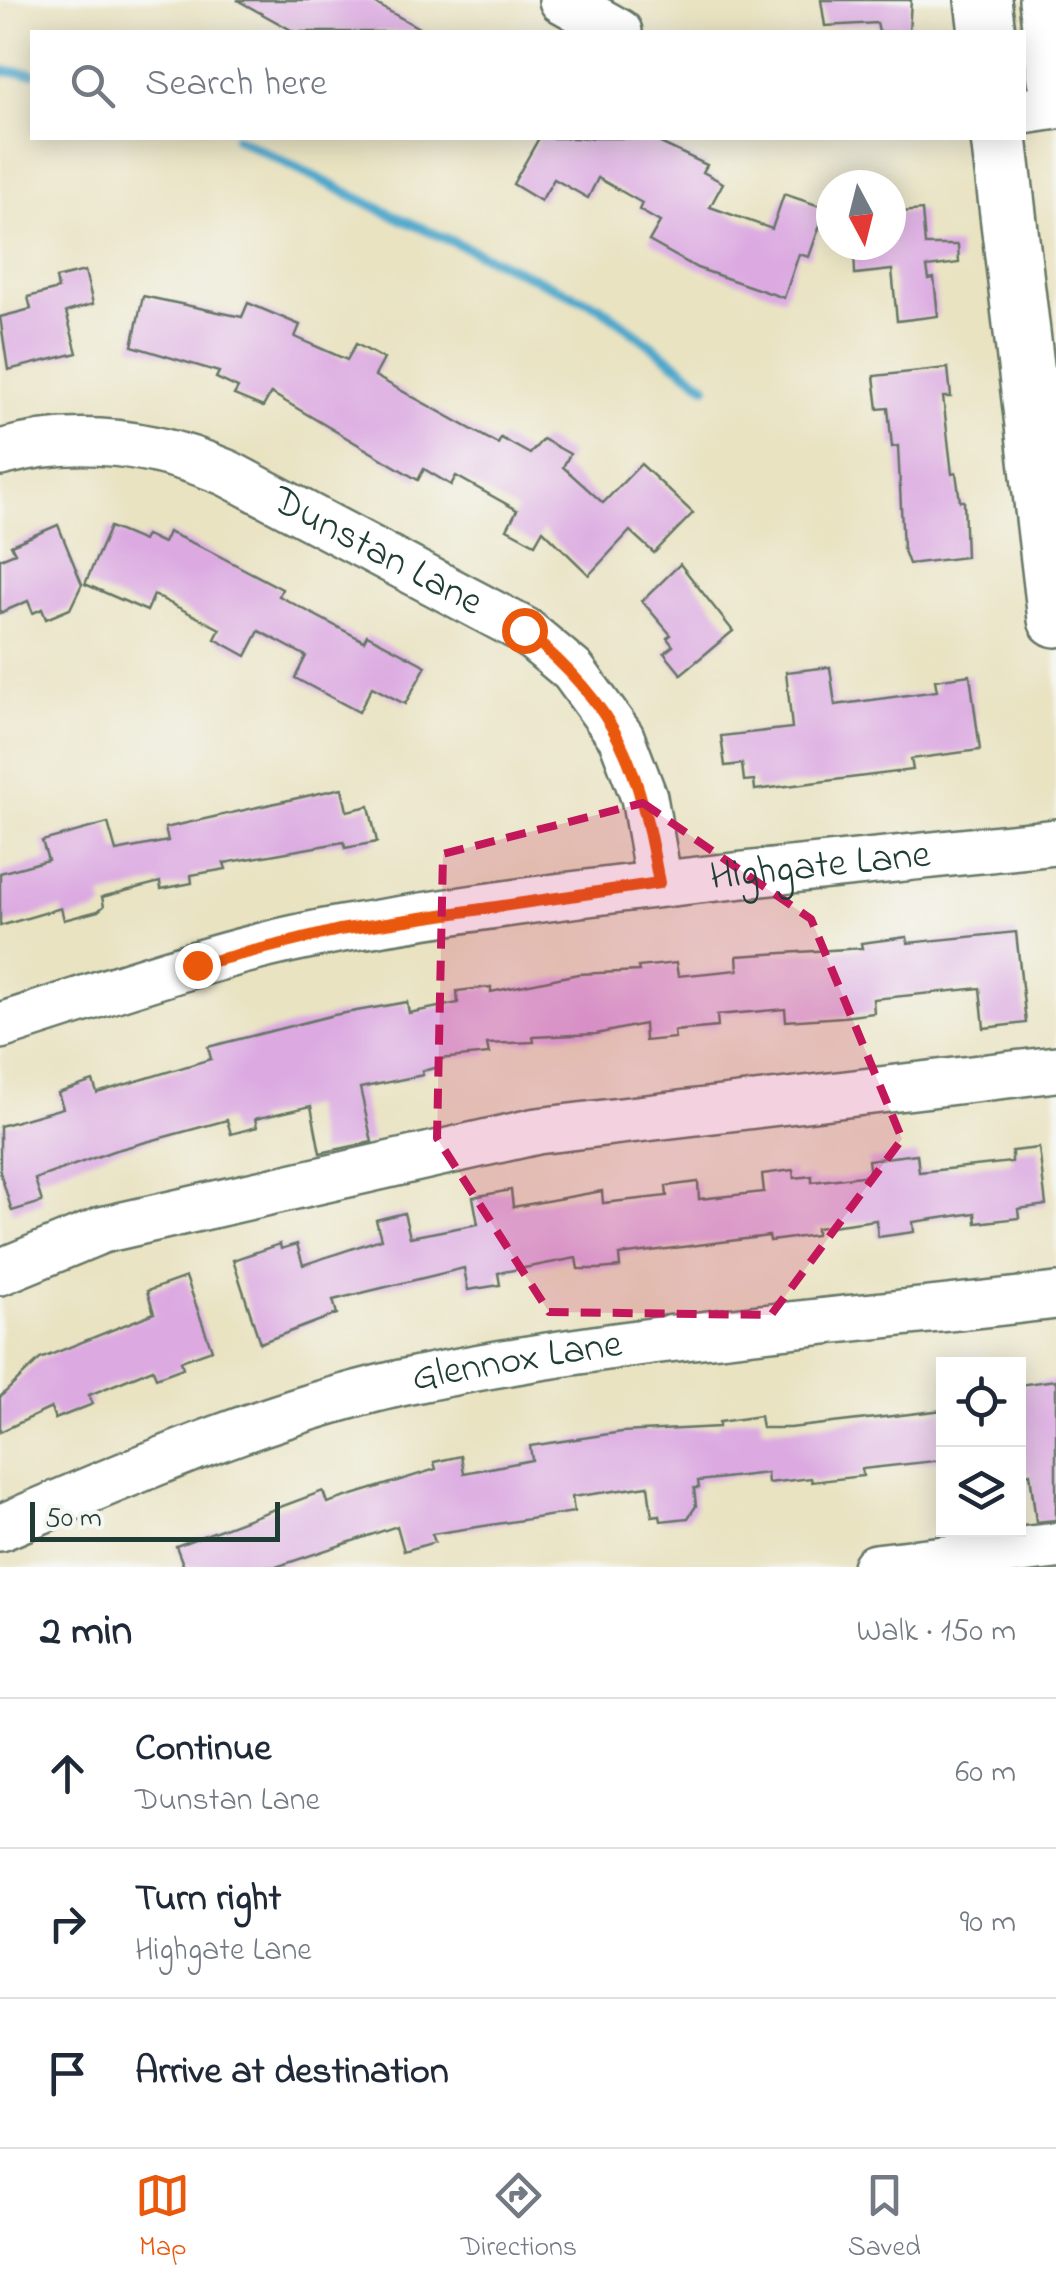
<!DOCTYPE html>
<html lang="en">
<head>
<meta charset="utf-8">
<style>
  :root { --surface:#fff; --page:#f6f6f7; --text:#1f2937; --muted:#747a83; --line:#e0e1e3; --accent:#ea580c }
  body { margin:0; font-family:"Indie Flower",sans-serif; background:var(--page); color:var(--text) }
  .controls { position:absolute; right:30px; bottom:30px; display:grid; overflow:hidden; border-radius:0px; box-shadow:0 5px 25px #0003 }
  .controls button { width:90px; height:90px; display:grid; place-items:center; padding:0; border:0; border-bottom:2px solid var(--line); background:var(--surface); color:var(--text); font:50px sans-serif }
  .compass { position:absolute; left:816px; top:170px; width:90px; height:90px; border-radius:50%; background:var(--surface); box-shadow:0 5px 25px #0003; rotate:173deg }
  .scale { position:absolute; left:30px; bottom:25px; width:250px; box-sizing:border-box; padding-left:10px; border:5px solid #1f3d34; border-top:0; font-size:28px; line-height:35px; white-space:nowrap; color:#1f3d34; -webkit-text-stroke:8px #f6f6f2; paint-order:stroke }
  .stop { position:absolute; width:30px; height:30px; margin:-22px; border:8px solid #ea580c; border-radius:50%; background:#fff }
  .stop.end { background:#ea580c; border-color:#fff; box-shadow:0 2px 10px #0008 }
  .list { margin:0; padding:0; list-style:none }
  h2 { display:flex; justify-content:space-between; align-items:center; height:130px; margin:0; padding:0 40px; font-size:42px }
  h2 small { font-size:32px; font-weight:400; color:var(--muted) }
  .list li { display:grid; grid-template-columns:65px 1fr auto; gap:30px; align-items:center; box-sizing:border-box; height:150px; padding:0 40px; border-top:2px solid var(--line) }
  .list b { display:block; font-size:38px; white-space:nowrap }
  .list p { margin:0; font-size:32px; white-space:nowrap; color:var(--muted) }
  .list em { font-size:32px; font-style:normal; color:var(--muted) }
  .icon { flex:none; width:55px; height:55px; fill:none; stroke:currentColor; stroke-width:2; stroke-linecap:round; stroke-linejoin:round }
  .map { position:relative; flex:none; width:1056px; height:1567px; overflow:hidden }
  .search { position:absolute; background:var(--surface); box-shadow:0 5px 25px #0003; left:30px; right:30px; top:30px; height:110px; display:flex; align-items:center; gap:25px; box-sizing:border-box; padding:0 35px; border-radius:0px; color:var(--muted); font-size:38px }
  .sheet { height:580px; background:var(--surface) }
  nav { display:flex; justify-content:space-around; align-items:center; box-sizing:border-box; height:140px; border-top:2px solid var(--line); background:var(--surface); font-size:28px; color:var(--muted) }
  nav a { display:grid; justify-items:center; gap:5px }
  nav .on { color:var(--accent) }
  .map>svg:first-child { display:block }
</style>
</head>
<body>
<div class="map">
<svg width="1056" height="1567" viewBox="0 0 1056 1567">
  <rect width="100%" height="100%" fill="#f6f6f2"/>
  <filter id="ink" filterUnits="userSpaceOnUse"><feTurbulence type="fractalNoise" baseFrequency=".01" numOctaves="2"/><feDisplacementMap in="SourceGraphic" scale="20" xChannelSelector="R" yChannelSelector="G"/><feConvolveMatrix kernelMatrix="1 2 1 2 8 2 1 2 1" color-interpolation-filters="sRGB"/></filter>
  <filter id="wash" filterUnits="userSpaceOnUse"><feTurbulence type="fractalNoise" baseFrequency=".0048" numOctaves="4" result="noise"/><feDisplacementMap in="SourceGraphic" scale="40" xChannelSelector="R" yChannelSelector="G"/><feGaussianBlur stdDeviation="2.25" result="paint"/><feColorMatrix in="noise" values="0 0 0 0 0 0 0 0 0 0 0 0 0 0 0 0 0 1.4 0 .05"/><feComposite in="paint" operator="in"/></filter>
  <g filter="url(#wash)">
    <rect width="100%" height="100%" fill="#e9e3c2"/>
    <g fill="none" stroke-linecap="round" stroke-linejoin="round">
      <g stroke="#4ea7cb" stroke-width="10">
        <path d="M0,71L32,73"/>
        <path d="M236,138L388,213L600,307L706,386"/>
      </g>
    </g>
    <g id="blocks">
      <g fill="#dcaae1">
        <path d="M237,0H369L426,32H295Z"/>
        <path d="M821,0H911L909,32H879L877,23L825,26Z"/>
        <path d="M539,138H650L707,165L703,172L723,183L710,207L772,229L784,194L826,208L809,257L799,254L784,298L697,268L649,241L660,222L639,210L642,203L598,178L588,198L554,179L541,201L513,184Z"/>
        <path d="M922,210L925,245H958L959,263L927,267L929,279L934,278L938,316L897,321L892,270L855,274L854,245H891V213Z"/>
        <path d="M85,271L93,304L66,312L77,353L8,370L0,317L31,309L28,297L58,289L56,278Z"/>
        <path d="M143,296L242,317L248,303L300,325L295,337L347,360L356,344L384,359L375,376L498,444L501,438L530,454L543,439L570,454L563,467L603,503L641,464L693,513L654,553L630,531L589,575L543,530L535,544L507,529L517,510L456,476L451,485L424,469L418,480L271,393L263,407L234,395L238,388L216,378L219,372L132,346Z"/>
        <path d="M948,368L951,397H943L952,474L956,473L960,501H964L966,557L909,564L903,548L898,446L892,447L888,408L878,409L874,376Z"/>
        <path d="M58,525L82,584L70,609L46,619L42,609L33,613L28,601L0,613V559L15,553L11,545Z"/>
        <path d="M110,527L143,541L146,535L163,543L168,532L206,549L282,589L279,596L364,641L367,635L426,666L405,704L372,687L359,712L295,678L306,656L259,631L246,656L215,639L220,629L154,595L147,611L85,584Z"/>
        <path d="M680,564L733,631L681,674L664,653L673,646L667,638L671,635L642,601Z"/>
        <path d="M830,667L835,705L937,691L935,680L970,675L980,750L911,759L913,770L755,790L754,780L744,781L742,764L725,766L721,736L792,728L786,672Z"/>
        <path d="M342,788L347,811L369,806L377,842L345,848L344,842L224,863L226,869L191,875L192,883L161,889L160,882L102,897L104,906L98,911L64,920L61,908L0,926V873L48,860L42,841L108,823L116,851L168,841L165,828Z"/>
        <path d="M1016,932L1026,1023L984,1028L980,988L873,999L874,1013L843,1017L786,1021L785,1009L717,1015L718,1027L674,1031L675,1038L645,1041L644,1024L596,1034L533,1037L534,1042L487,1044L489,1054L438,1059L439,1067L422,1071L423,1075L360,1088L372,1142L320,1153L311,1106L255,1119L257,1127L231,1134L227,1120L113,1151L35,1179L42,1202L12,1211L0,1172V1126L63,1108L58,1093L93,1081L97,1093L211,1059L208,1047L334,1015L407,1002L409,1013L458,1003L457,991L491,987V992L578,974L639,971L638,967L676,963L678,976L738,970L737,956L862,948L861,943L907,937L908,943Z"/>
        <path d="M1039,1148L1046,1205L1018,1209L1019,1218L976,1223L975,1213L913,1222L914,1232L878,1237L876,1220L816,1228V1235L770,1241L769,1236L619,1255L620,1267L599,1269H578L576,1258L498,1273L500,1285L468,1290L464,1268L333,1300L337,1314L260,1343L233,1260L280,1244L281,1249L297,1244L303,1265L381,1239L376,1220L404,1213L410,1237L478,1224L473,1197L511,1190L513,1207L602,1191L603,1203L667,1196L666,1186L698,1182L699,1199L764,1192L762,1174L793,1170L794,1178L812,1176V1182L870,1175L868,1160L917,1154L919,1172L1012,1162V1151Z"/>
        <path d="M186,1277L212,1350L181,1361L183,1368L156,1378L153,1369L89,1395L93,1404L55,1419L51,1408L0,1432V1397L40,1359L154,1313L147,1291Z"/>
        <path d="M1056,1380V1520L1036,1522L1030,1473L1018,1474V1385Z"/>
        <path d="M944,1410V1460L862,1469L863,1476L812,1482L811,1478L768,1483L767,1473L698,1481L699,1488H694L696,1506L688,1518L661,1521L660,1515L652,1516L648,1486L572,1497L574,1512L432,1534L435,1542L404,1551L397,1526L276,1567H184L176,1546L323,1491L327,1503L436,1469L434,1462L461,1456L464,1473L532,1460L530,1446L622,1432L719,1427V1422L760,1416L762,1428H790Z"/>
      </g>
    </g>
  </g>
  <g filter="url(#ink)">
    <use href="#blocks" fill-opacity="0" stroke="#676" stroke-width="2.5"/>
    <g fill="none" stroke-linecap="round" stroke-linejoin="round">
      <defs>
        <g id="minor">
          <path d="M562,0L619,32"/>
          <path d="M1024,111L1056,106"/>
          <path id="s1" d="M0,453C78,431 153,442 227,473L524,630L573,671L621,737L644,797L659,883"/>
          <path id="s2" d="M0,1026C112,991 226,949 342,929C579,888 818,868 1056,842"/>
          <path d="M0,1272L102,1230L537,1131L1056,1069"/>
          <path id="s3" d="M0,1528C136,1470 274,1409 419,1379C627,1336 845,1321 1056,1296"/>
          <path d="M875,1567L1056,1546"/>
        </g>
        <g id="major">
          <path d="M983,0L987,32"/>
          <path d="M1047,0L1056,79"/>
          <path d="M999,138L1056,619"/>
        </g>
      </defs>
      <use href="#minor" stroke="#676" stroke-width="50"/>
      <use href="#major" stroke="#676" stroke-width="60"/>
      <use href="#minor" stroke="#fff" stroke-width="45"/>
      <use href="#major" stroke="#fff" stroke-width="55"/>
    </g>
  </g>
  <g fill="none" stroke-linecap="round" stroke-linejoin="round" filter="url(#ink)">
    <path stroke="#ea580c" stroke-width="12" d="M197,965L339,930L659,883C638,763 620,710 524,630"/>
  </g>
  <path fill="#c2185b" fill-opacity="0.2" stroke="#c2185b" stroke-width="8" stroke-dasharray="20 12" stroke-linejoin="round" d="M643,803L811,919L902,1139L771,1315L549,1312L437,1138L443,854Z"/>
  <g text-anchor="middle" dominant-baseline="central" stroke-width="10" stroke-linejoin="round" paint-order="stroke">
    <g font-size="40" fill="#1f3d34" stroke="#f6f6f2">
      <text stroke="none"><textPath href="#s1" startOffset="402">Dunstan Lane</textPath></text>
      <text stroke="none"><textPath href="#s2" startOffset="838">Highgate Lane</textPath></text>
      <text stroke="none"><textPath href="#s3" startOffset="545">Glennox Lane</textPath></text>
    </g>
  </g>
</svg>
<div class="controls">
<button><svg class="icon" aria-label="locate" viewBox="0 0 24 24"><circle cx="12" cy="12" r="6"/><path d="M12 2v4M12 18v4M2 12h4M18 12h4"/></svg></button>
<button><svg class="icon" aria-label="layers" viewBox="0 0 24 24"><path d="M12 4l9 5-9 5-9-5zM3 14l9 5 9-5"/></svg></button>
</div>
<svg class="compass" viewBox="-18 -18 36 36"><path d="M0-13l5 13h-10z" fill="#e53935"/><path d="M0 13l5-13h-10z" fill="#747a83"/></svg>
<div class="scale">50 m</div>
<div class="stop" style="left:524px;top:630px"></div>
<div class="stop end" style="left:197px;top:965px"></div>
<div class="search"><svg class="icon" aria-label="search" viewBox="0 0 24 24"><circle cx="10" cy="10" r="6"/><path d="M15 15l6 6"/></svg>Search here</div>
</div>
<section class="sheet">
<h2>2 min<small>Walk · 150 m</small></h2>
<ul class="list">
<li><svg class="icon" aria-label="ahead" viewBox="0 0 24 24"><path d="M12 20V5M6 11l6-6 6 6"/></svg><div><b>Continue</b><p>Dunstan Lane</p></div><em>60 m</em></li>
<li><svg class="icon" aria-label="right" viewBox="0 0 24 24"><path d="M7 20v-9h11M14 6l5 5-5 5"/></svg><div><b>Turn right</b><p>Highgate Lane</p></div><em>90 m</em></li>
<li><svg class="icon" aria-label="arrive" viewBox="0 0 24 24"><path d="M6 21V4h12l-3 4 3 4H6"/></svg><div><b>Arrive at destination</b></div></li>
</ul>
</section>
<nav>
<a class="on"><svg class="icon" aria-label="map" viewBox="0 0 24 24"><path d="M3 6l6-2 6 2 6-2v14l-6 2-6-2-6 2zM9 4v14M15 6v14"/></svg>Map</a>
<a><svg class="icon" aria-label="directions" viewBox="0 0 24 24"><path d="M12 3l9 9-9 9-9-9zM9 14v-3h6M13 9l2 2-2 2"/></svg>Directions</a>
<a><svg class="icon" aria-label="saved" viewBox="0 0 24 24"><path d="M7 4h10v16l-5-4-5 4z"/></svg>Saved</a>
</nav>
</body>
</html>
